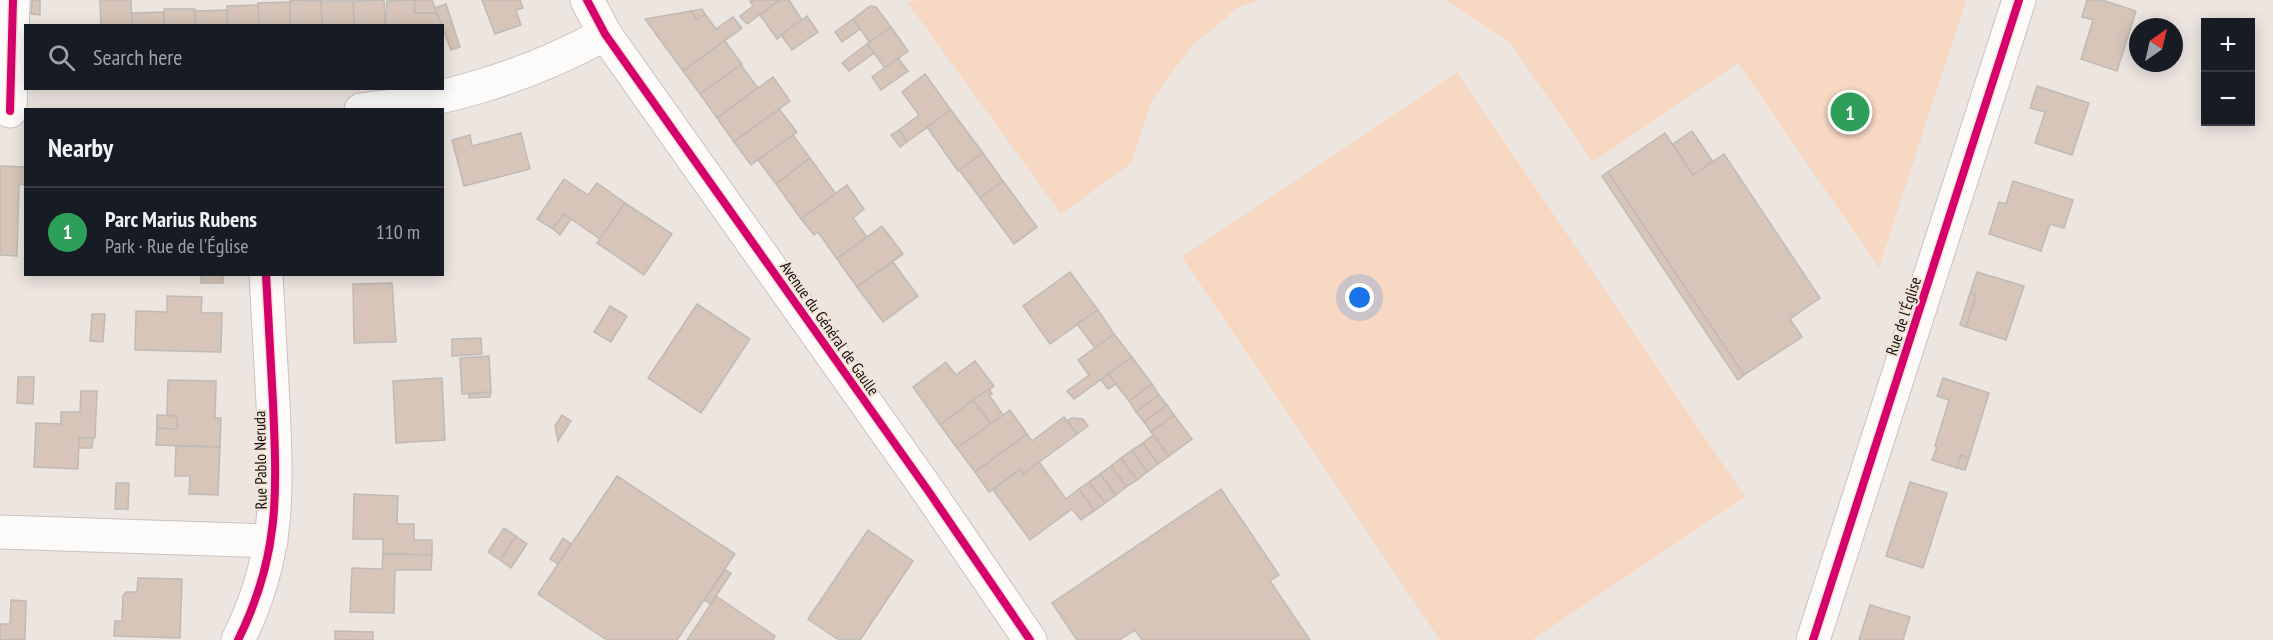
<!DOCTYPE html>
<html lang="en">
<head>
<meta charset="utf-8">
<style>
  :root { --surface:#171b24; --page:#20242c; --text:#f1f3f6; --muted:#9ea1a6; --line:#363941; --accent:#afaeae }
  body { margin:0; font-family:"PT Sans Narrow",sans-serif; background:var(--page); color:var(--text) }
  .controls { position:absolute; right:18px; top:18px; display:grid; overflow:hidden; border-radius:0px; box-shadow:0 3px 15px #0003 }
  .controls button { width:54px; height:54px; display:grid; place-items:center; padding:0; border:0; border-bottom:2px solid var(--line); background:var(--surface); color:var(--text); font:30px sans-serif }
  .compass { position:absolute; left:2129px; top:18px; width:54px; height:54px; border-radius:50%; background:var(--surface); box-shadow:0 3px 15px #0003; rotate:34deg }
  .you { position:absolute; left:1360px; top:298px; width:21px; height:21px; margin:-15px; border:4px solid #fff; border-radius:50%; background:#1a73e8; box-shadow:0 0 0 9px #1a73e833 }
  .badge { display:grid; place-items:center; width:39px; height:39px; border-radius:50%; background:var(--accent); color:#fff; font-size:20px; font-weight:700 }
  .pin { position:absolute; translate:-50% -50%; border:3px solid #fff; box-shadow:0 2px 6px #0006 }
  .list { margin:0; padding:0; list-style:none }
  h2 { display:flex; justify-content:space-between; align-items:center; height:78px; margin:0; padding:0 24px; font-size:26px }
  h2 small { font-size:20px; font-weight:400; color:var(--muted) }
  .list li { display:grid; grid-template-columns:39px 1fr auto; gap:18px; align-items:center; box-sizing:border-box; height:90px; padding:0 24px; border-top:2px solid var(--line) }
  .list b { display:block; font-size:22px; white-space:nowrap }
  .list p { margin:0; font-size:20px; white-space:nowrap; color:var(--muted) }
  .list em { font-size:20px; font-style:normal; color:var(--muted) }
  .icon { flex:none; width:33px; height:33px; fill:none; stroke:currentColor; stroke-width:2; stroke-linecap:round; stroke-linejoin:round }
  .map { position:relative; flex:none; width:2273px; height:640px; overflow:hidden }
  .search { position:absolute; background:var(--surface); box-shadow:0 3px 15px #0003; left:24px; top:24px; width:420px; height:66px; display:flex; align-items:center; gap:15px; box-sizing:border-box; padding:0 21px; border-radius:0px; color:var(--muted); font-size:22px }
  .panel { position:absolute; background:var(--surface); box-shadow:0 3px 15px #0003; left:24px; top:108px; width:420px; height:168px; border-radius:0px }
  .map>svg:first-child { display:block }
</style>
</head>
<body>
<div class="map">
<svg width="2273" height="640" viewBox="0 0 2273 640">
  <rect width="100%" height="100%" fill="#ede5e0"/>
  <g fill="#f7d8c3">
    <path d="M922,0H1259L1237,8L1190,48L1152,100L1131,164L1061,214L907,2Z"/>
    <path d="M1445,0H1966L1879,268L1738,63L1593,162L1510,43Z"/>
    <path d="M1457,72L1745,497L1532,640H1440L1182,257Z"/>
  </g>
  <g fill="#d6c5b8" stroke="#c0bab6" stroke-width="1.5">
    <path d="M32,0H40V15L31,14Z"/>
    <path d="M100,0H131L132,26H101Z"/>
    <path d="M290,0L321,1L322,26H290Z"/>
    <path d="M384,0L385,26H354L353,1Z"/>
    <path d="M415,0V13H437L442,26H385L387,1Z"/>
    <path d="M415,0H432L437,13H415Z"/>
    <path d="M482,0H520L523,8L516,10L521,25L495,34Z"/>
    <path d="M756,0H780L747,24L740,16L753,6L750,1Z"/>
    <path d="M780,0H789L802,20L777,39L760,15Z"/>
    <path d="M2087,0H2102L2136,11L2117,71L2081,59L2093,20L2082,17Z"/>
    <path d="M321,1H353L354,26H322Z"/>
    <path d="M290,2V26H259L258,3Z"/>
    <path d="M446,4L460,47L451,50L435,8Z"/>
    <path d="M258,5L259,26H227V6Z"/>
    <path d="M870,6L876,7L891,27L870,43L853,19Z"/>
    <rect x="164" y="9" width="31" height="17"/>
    <path d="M702,9L705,14L697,20L691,11Z"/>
    <path d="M227,10V26H195V11Z"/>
    <path d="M691,11L697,20L705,14L716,29L733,17L742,28L683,71L645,19Z"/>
    <path d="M163,12L164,26H132V13Z"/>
    <path d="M807,16L818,32L792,50L781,35Z"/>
    <path d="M853,19L860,29L842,42L835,32Z"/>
    <path d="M891,27L908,51L885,68L867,44Z"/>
    <path d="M725,41L742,64L700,94L683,71Z"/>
    <path d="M867,44L874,53L849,71L842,63Z"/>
    <path d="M898,58L908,71L881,90L872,77Z"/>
    <path d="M741,65L758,88L717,118L700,94Z"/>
    <path d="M925,74L951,110L907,142L899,130L919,115L902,92Z"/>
    <path d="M773,77L790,101L734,142L717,118Z"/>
    <path d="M2037,86L2089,103L2072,155L2035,143L2045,112L2030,108Z"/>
    <path d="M779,109L797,132L751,165L734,142Z"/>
    <path d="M951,110L983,153L958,171L927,127Z"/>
    <path d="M899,130L907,142L900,147L891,135Z"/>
    <path d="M1692,131L1713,162L1693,175L1673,144Z"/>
    <path d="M521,133L530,169L464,186L452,140L470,135L472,146Z"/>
    <path d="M1665,133L1693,175L1724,154L1820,298L1790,319L1802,337L1744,375L1608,172Z"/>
    <path d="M793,135L810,158L776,184L758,160Z"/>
    <path d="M983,153L1003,181L980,198L959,170Z"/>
    <path d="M810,158L836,194L801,219L776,184Z"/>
    <path d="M0,166L26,167V185L19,184L17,256L0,255Z"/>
    <path d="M1608,172L1744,375L1738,380L1602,176Z"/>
    <path d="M564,179L588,195L597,183L625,203L600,239L564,214L553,229L537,219Z"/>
    <path d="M1003,181L1037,227L1014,244L980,198Z"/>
    <path d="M2013,181L2073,200L2064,228L2050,224L2041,251L1989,234L1999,202L2006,204Z"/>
    <path d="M847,185L864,209L853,218L867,237L837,259L818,232L814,235L801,219Z"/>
    <path d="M625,203L672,234L644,275L597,243Z"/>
    <path d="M564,214L571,219L560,235L553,229Z"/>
    <path d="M882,226L903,254L857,287L837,259Z"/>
    <path d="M893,262L918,296L883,322L857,287Z"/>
    <path d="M1070,272L1098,310L1050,344L1023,306Z"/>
    <path d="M1977,272L2024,286L2006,340L1966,327L1976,295L1970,293Z"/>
    <rect x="201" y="274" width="22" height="9"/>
    <path d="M392,283L396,342L354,343L353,284Z"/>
    <path d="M1970,293L1976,295L1966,327L1960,325Z"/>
    <path d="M167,296L202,297L201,313H222L221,352L135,350L136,311L167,312Z"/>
    <path d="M697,304L750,339L701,413L648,378Z"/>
    <path d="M610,306L627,316L611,342L594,332Z"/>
    <path d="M1098,310L1114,334L1095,348L1077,324Z"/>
    <path d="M92,314H105L103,342L90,341Z"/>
    <path d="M1114,334L1132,357L1074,399L1067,391L1089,375L1078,360Z"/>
    <path d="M481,338L482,354L452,356V339Z"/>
    <path d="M489,356L491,392L462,394L460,358Z"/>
    <path d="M1132,357L1152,384L1129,401L1108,374Z"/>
    <path d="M975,361L994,386L940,425L913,387L946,362L956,375Z"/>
    <path d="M1108,374L1116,384L1108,389L1101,380Z"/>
    <path d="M18,377H34L33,404L17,403Z"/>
    <path d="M442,378L445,440L396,443L393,381Z"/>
    <path d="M1943,378L1989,393L1969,458L1961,455L1957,468L1932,460L1937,447L1935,446L1949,400L1937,396Z"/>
    <path d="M168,380L216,381L215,418H221L220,447L156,445L157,428L177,429V416L167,415Z"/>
    <path d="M1152,384L1159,395L1136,412L1129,401Z"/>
    <path d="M989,389L992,394L989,395L1003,415L991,424L973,400Z"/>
    <path d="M81,391H97L95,438H79L78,469L34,467L36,423L61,424V412H80Z"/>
    <path d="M491,392L490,397L469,398V394Z"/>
    <path d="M1159,395L1167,405L1144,422L1136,412Z"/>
    <path d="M973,400L991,424L957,448L940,425Z"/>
    <path d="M1167,405L1174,415L1151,432L1144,422Z"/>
    <path d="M1010,410L1027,434L975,472L957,448Z"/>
    <path d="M157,415L177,416V429L157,428Z"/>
    <path d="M562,415L571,421L558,441L555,426Z"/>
    <path d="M1174,415L1192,439L1169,456L1151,432Z"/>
    <path d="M1064,417L1077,434L1023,474L1020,469L989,492L975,472L1027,434L1032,441Z"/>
    <path d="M1072,418L1083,419L1088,426L1077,434L1067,421Z"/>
    <path d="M1153,435L1169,456L1158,464L1143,443Z"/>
    <path d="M79,438H93L92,448H79Z"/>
    <path d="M1143,443L1158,464L1147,472L1132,450Z"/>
    <path d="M176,446L220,447L218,495L189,494L190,476H175Z"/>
    <path d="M1132,450L1147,472L1137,480L1121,458Z"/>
    <path d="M1961,455L1969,458L1965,470L1957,468Z"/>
    <path d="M1121,458L1137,480L1126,487L1111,466Z"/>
    <path d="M1039,462L1066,499L1079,489L1094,511L1081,520L1072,509L1030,540L993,490L1020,469L1023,474Z"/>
    <path d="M1111,466L1126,487L1116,495L1100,474Z"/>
    <path d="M1100,474L1116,495L1105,503L1089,482Z"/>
    <path d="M617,476L735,554L677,640H607L538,594Z"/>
    <path d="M1089,482L1105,503L1094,511L1079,489Z"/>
    <path d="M1910,482L1947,493L1923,568L1886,556Z"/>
    <path d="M116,483H129L128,509H115Z"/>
    <path d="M1221,489L1279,575L1270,581L1310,640H1142L1135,630L1119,640H1077L1052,603Z"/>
    <path d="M354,494L398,496L397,524H414V540H432V555L383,554V539H353Z"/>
    <path d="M504,528L516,536L500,560L488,552Z"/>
    <path d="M868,530L913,561L860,640H839L808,619Z"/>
    <path d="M516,536L527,544L511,568L500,560Z"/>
    <path d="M563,538L571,544L558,564L550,559Z"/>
    <path d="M383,554L432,555L431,570H395L394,613L350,612L352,568L382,569Z"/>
    <path d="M725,570L731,573L711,604L704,600Z"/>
    <path d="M138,578L182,579L180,638L114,636L115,621H122L123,596L126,592H137Z"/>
    <path d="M716,596L775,636L773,640H687Z"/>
    <path d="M11,600L26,601L25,639L0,640V624H10Z"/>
    <path d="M1870,605L1910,617L1903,640H1859Z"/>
    <path d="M335,631L373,632V640H335Z"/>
  </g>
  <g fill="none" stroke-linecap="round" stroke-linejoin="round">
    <defs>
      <g id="minor">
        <path d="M587,0L605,34L929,492L1030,640"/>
        <path d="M361,110C445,102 531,75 605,34"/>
        <path d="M10,111L13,0"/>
        <path d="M0,532L271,541"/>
        <path d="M238,640C280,556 277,493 273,403C271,360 268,317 266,274"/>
        <path d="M1813,640L2019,0"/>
      </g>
    </defs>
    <use href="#minor" stroke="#c9c2be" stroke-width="35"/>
    <use href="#minor" stroke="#fcfbfa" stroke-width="33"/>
    <defs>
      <g id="cycleway">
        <path d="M587,0L605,34L929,492L1030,640"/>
        <path d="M10,111L13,0"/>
        <path d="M238,640C280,556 277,493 273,403C271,360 268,317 266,274"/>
        <path d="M1813,640L2019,0"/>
      </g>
    </defs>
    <use href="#cycleway" stroke="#f3e4da" stroke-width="11"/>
    <use href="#cycleway" stroke="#d6006c" stroke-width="8"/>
  </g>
  <g text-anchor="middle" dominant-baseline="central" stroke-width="4.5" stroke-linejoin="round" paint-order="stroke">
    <g font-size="16" fill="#130e0b" stroke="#f3e4da">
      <text transform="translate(1903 316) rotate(-72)">Rue de l'Église</text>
      <text transform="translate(830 328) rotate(55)">Avenue du Général de Gaulle</text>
      <text transform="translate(260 460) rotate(-91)">Rue Pablo Neruda</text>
    </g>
  </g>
</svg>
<div class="controls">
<button>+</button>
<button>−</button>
</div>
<svg class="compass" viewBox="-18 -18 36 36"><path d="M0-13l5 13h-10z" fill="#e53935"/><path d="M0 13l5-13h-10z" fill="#9ea1a6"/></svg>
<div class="you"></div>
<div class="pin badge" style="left:1850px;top:112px;background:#2e9e5b">1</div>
<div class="search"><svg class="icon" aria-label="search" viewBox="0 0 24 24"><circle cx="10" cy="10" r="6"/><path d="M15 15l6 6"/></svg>Search here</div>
<section class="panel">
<h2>Nearby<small></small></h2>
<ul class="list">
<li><span class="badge" style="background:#2e9e5b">1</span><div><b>Parc Marius Rubens</b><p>Park · Rue de l'Église</p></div><em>110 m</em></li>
</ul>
</section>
</div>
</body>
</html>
